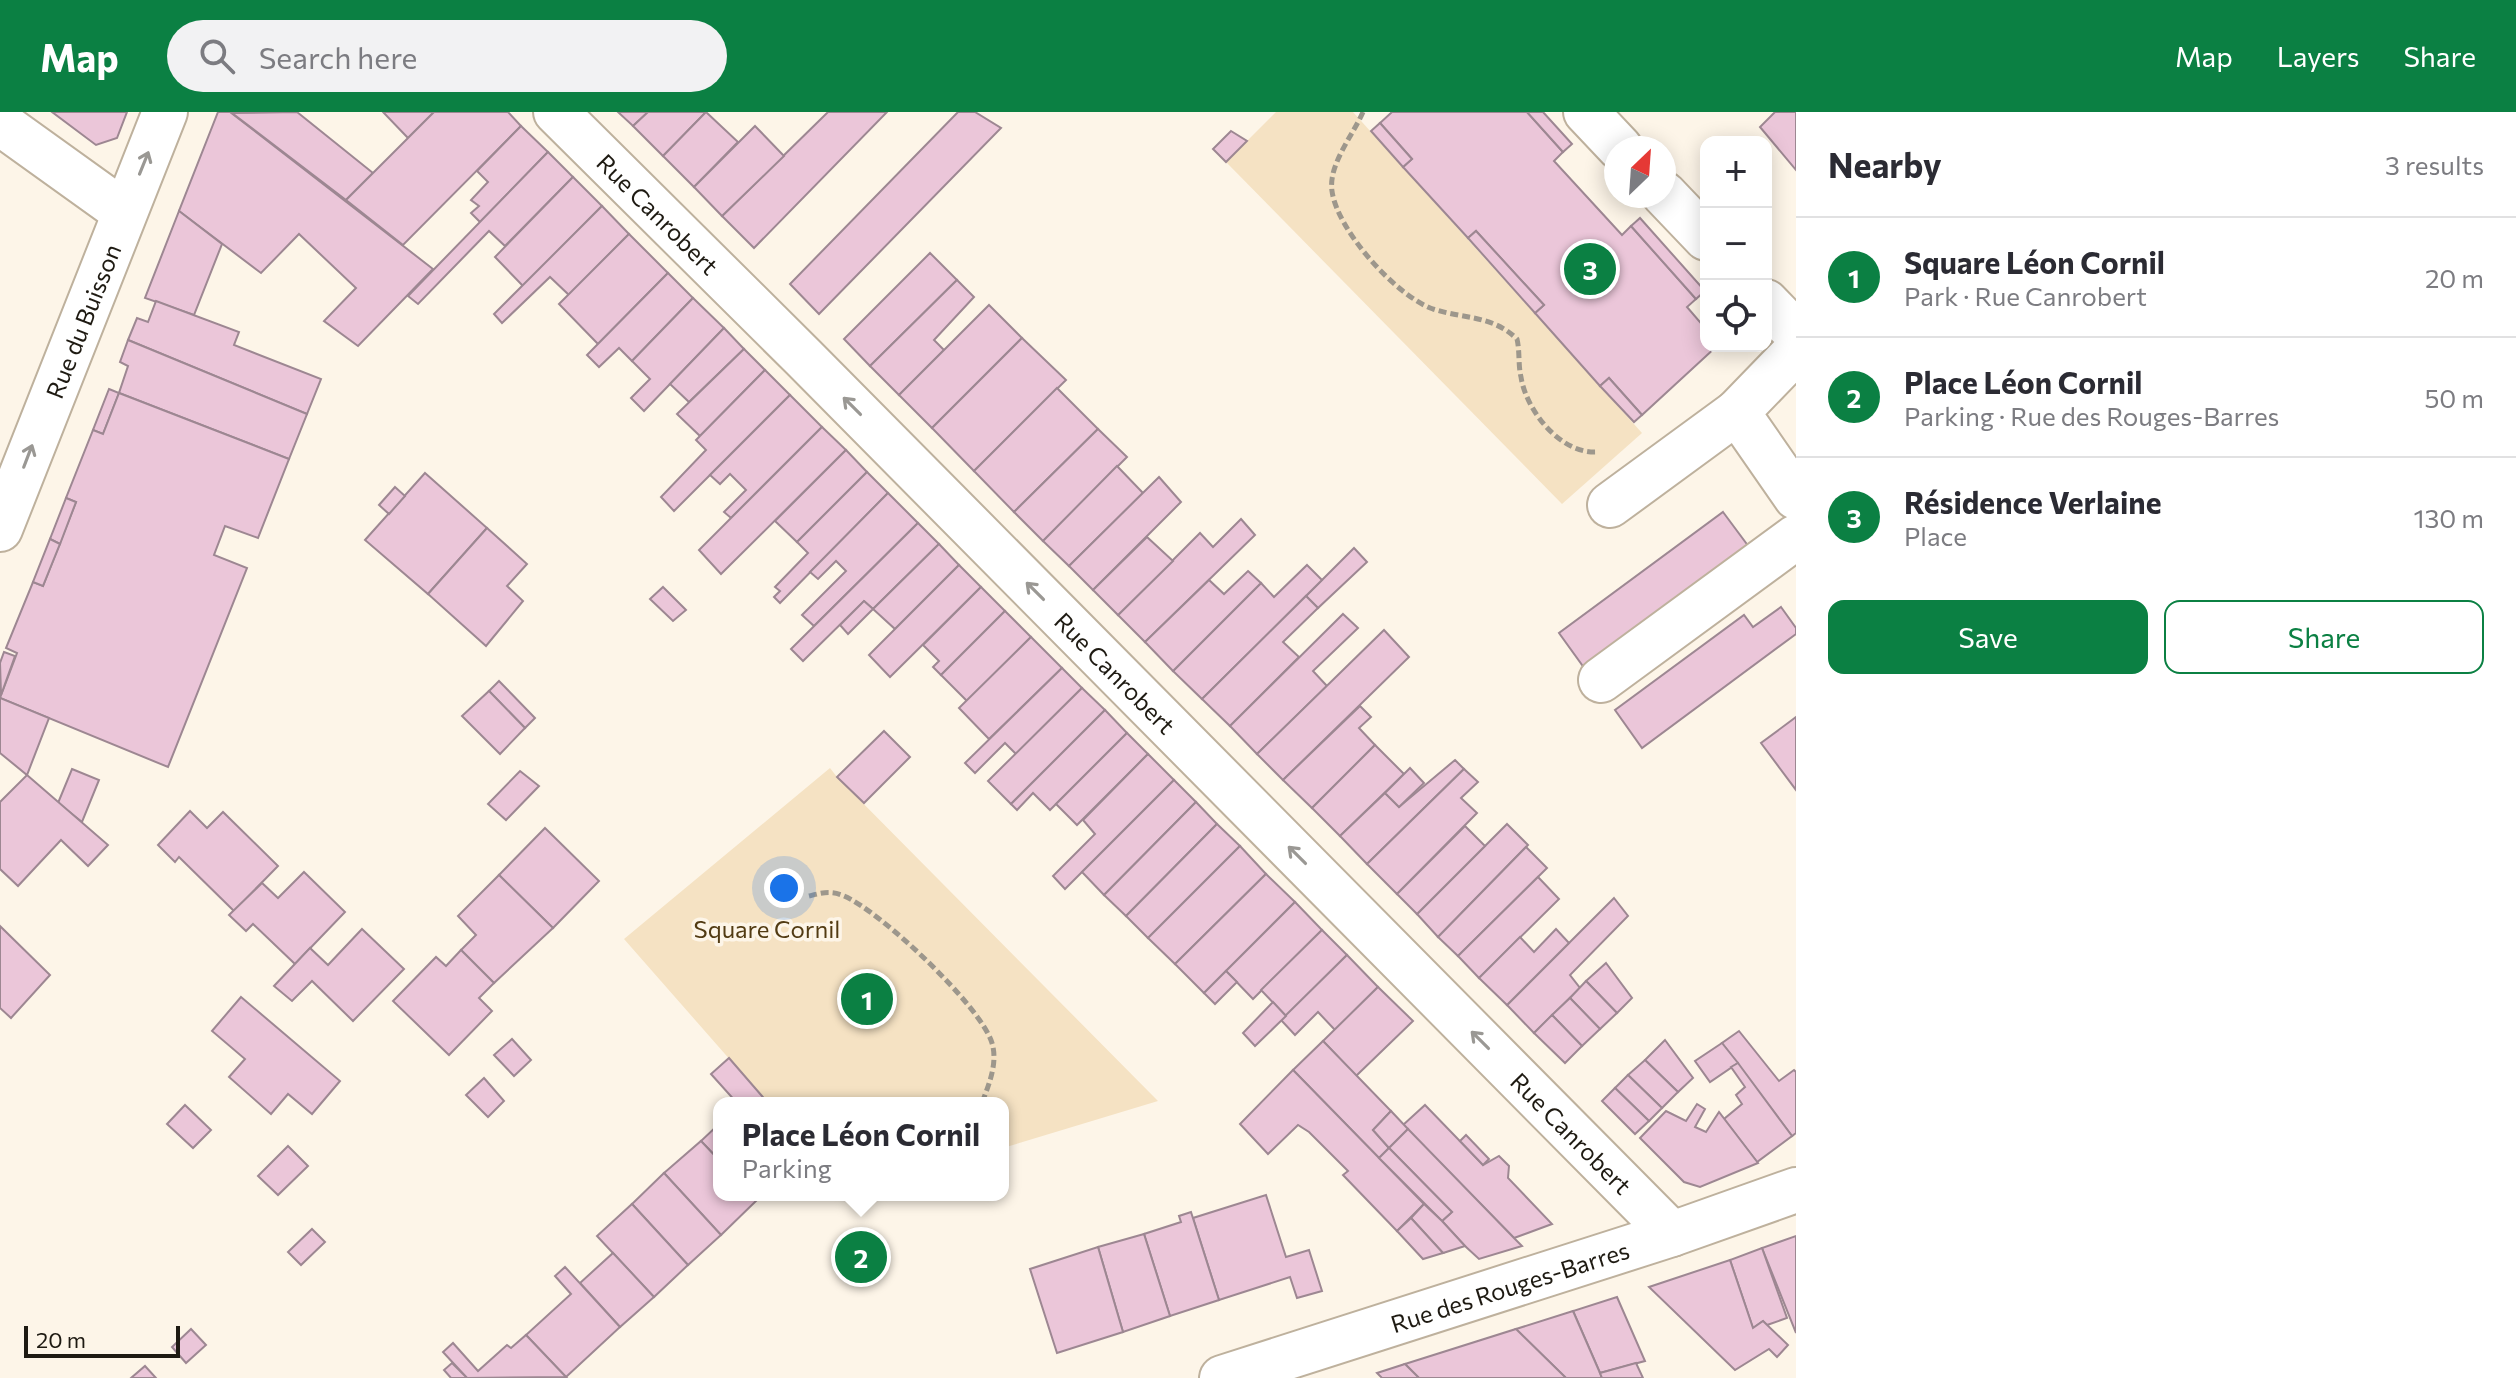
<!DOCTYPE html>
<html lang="en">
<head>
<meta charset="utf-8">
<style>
  :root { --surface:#fff; --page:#f2f2f3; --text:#2b2b33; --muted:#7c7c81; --line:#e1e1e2; --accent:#0b8043 }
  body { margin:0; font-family:Commissioner,sans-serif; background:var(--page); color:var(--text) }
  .controls { position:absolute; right:24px; top:24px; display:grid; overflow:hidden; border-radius:16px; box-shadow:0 4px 20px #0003 }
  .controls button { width:72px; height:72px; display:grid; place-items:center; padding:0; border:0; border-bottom:2px solid var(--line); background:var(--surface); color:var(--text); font:40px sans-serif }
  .compass { position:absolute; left:1604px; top:24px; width:72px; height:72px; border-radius:50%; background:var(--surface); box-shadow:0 4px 20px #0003; rotate:25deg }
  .scale { position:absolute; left:24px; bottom:20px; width:156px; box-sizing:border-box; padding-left:8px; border:4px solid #1e1a12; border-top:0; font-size:22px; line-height:28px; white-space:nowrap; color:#1e1a12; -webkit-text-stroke:6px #fdf5e8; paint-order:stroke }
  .you { position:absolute; left:784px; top:776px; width:28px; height:28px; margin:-20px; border:6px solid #fff; border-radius:50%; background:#1a73e8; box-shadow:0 0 0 12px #1a73e833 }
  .badge { display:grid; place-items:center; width:52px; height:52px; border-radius:50%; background:var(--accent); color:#fff; font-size:26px; font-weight:700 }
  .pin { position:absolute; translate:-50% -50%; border:4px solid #fff; box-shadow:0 2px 8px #0006 }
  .popup { position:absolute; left:713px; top:985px; width:296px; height:104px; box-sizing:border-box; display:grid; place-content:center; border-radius:16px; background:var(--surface); filter:drop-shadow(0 2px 6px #0005); font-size:26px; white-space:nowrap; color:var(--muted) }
  .popup b { font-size:30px; color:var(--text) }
  .popup::after { content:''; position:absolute; left:50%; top:100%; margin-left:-16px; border:16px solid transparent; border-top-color:var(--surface) }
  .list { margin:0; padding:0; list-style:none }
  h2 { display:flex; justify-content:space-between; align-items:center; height:104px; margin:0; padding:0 32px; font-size:34px }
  h2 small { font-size:26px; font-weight:400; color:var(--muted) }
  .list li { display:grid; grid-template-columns:52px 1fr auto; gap:24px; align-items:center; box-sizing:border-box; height:120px; padding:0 32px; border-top:2px solid var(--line) }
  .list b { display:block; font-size:30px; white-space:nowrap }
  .list p { margin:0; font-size:26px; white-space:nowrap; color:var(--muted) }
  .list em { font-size:26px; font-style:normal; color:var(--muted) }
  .actions { display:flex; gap:16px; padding:24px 32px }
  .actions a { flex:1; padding:18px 0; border:2px solid var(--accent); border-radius:16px; text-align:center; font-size:28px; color:var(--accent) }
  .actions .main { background:var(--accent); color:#fff }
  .icon { flex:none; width:44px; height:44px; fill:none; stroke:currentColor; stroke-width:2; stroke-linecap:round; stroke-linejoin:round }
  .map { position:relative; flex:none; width:1796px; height:1266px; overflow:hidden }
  header { display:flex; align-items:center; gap:48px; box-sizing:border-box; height:112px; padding:0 40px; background:var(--accent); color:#fff }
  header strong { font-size:38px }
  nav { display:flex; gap:44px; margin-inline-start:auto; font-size:28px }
  .search { width:560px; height:72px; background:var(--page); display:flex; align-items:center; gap:20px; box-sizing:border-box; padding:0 28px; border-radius:44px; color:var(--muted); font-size:30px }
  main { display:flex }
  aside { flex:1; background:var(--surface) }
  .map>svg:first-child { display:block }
</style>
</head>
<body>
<header>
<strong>Map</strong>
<div class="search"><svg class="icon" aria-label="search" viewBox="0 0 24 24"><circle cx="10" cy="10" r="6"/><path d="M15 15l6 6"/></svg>Search here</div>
<nav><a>Map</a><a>Layers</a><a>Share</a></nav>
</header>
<main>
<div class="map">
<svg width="1796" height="1266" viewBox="0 0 1796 1266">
  <rect width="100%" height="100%" fill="#fdf5e8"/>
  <g fill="#f5e2c3">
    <path d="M1276,0H1353L1642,321L1562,392L1226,50Z"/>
    <path d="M830,656L837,665L1158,989L1003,1036V991H768L624,827Z"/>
  </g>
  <g fill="#ebc6d9" stroke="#9d8792" stroke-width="2">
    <path d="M52,0H127L117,26L96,33Z"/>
    <path d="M218,0H230L433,157L358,234L324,209L356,176L299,122L261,161L179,99Z"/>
    <path d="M297,0L373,61L346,88L232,1Z"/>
    <path d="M383,0H434L408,26Z"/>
    <path d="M434,0H508L521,14L403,133L346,88Z"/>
    <path d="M618,0H648L633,14Z"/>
    <path d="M648,0H706L663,44L633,14Z"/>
    <path d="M706,0L738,30L694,75L663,44Z"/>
    <path d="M828,0H887L754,136L722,104Z"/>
    <path d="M958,0H975L1001,16L819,202L790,172Z"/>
    <path d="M1392,0H1527L1563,40L1554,49L1622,123L1631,114L1696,187L1687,195L1706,217V234H1717L1642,303L1609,266L1600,274L1535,201L1544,193L1476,119L1468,126L1403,55L1412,47L1380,11Z"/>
    <path d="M1527,0H1543L1572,32L1563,40Z"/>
    <path d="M1775,0H1796V58L1760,15Z"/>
    <path d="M1380,11L1412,47L1403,55L1371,19Z"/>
    <path d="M521,14L548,40L480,110L471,101L479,94L471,88L488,70L477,59Z"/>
    <path d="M755,14L784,44L722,104L694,75Z"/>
    <path d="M1231,19L1247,29L1226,50L1213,37Z"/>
    <path d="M548,40L573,65L505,134L489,119L418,192L408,184Z"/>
    <path d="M573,65L602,94L523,174L495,145Z"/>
    <path d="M602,94L629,122L569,183L550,165L502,211L494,202Z"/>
    <path d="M179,99L222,132L194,203L145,186Z"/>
    <path d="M1640,106L1705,179L1696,187L1631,114Z"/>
    <path d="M1476,119L1544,193L1535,201L1468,126Z"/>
    <path d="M629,122L668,161L598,232L559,192Z"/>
    <path d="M930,141L957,168L870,254L844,227Z"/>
    <path d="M668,161L693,186L632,249L619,236L599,255L587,243Z"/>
    <path d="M957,168L974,185L934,228L944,238L899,283L870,254Z"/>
    <path d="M693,186L724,216L644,299L631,286L650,267L632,249Z"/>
    <path d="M156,189L239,220L234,233L321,267L307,302L128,228L137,206L148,210Z"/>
    <path d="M989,193L1022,226L932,316L899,283Z"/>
    <path d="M724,216L744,237L689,290L670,272Z"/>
    <path d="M1022,226L1066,268L974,359L932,316Z"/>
    <path d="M128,228L307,302L289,347L119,281L128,254L120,250Z"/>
    <path d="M744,237L765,258L700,324L677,302Z"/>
    <path d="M765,258L790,283L674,399L661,385L706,338L696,328Z"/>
    <path d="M1609,266L1642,303L1634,310L1600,274Z"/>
    <path d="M1057,276L1098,317L1014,400L974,359Z"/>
    <path d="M109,277L119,281L103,322L93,318Z"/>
    <path d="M119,281L289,347L258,426L225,414L214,443L247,456L168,655L0,586L17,541L6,536L33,470L43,474L76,390L66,386L93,318L103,322Z"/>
    <path d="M790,283L822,315L731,406L724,400L746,378L730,362L720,372L710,363Z"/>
    <path d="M822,315L846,338L721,462L699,438Z"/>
    <path d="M1098,317L1127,345L1043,429L1014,400Z"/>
    <path d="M846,338L867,360L797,430L775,409Z"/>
    <path d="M1117,354L1143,381L1069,454L1043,429Z"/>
    <path d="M867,360L888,381L780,491L774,485L780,479L775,475L808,441L797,430Z"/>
    <path d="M425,361L487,416L428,482L365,428Z"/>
    <path d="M1159,365L1181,390L1093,478L1069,454Z"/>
    <path d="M395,375L405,384L389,402L379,393Z"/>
    <path d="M888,381L918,411L814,514L802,503L846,459L836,449L818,467L810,460Z"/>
    <path d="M66,386L76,390L60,432L50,427Z"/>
    <path d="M1723,400L1749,435L1585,557L1559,521Z"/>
    <path d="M1241,407L1255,423L1145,530L1118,503L1200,421L1213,435Z"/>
    <path d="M918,411L939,432L873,497L864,489L803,549L791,537Z"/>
    <path d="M487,416L527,452L507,474L523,489L486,534L428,482Z"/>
    <path d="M1147,425L1173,449L1118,503L1093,478Z"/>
    <path d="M50,427L60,432L43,474L33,470Z"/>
    <path d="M939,432L959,453L895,517L873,497Z"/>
    <path d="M1354,436L1367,450L1318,496L1306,484Z"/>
    <path d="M959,453L981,475L890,565L869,543Z"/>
    <path d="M1307,453L1322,468L1202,587L1173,559L1261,471L1274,485Z"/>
    <path d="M1248,459L1261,471L1173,559L1145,530L1209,468L1224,482Z"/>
    <path d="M663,475L686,498L673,509L650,487Z"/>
    <path d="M981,475L1005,499L941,563L933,555L939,549L923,533Z"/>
    <path d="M1306,484L1318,496L1283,530L1299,545L1230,614L1202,587Z"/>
    <path d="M864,489L873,497L848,522L840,513Z"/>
    <path d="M1781,495L1796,516V522L1642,636L1615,598L1744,503L1753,515Z"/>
    <path d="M1005,499L1031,525L967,589L941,563Z"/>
    <path d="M1343,502L1358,516L1313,559L1327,574L1257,642L1230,614Z"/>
    <path d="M1384,518L1409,545L1283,668L1257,642Z"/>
    <path d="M1031,525L1062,556L989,627L959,596Z"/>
    <path d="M4,540L15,544L1,583L0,551Z"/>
    <path d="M1062,556L1082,576L1016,642L1005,631L975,661L965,651Z"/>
    <path d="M499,569L535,606L525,616L489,579Z"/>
    <path d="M1082,576L1105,598L1011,692L988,669Z"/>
    <path d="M489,579L525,616L500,642L462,604Z"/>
    <path d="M0,586L49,606L27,663L0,641Z"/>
    <path d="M1360,594L1371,605L1359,616L1375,633L1312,696L1283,668Z"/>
    <path d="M1105,598L1127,621L1050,698L1033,681L1017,698L1011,692Z"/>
    <path d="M1796,605V678L1761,631Z"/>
    <path d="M884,619L910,645L864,691L837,665Z"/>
    <path d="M1127,621L1148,642L1077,713L1056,692Z"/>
    <path d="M1375,633L1404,662L1340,724L1312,696Z"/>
    <path d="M1148,642L1174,668L1065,777L1053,764L1095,722L1083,708Z"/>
    <path d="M1455,648L1464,657L1367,752L1340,724L1385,681L1399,695Z"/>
    <path d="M1410,656L1424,671L1399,695L1385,681Z"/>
    <path d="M72,657L99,668L82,710L58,691Z"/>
    <path d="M1464,657L1478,670L1461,686L1477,701L1397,782L1367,752Z"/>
    <path d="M520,659L539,674L506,708L488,692Z"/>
    <path d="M27,663L108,733L88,754L61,728L18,774L0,757V690Z"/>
    <path d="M1174,668L1196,690L1104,783L1082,760Z"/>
    <path d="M1196,690L1217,712L1126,804L1104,783Z"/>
    <path d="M190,699L207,716L223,700L278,754L234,799L179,745L175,750L158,733Z"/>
    <path d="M1217,712L1240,734L1148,826L1126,804Z"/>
    <path d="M1507,712L1528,733L1438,825L1417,802Z"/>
    <path d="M1465,714L1485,734L1417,802L1397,782Z"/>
    <path d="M545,716L599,769L553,816L499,763Z"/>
    <path d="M1240,734L1266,762L1175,852L1148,826Z"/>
    <path d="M1526,735L1547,756L1458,844L1438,825Z"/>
    <path d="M304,760L345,800L295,852L253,812L246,819L229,803L262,771L278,786Z"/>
    <path d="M1266,762L1295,790L1204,881L1175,852Z"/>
    <path d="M499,763L553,816L494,871L461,838L476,823L458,804Z"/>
    <path d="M1538,765L1559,787L1479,866L1458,844Z"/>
    <path d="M1614,786L1628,804L1570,863L1580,876L1534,921L1507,893Z"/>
    <path d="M1295,790L1322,818L1253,887L1226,859Z"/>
    <path d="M0,814L50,863L11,906L0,896Z"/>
    <path d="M362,817L404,857L353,909L312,869L292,889L274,874L310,836L328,853Z"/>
    <path d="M1556,817L1569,831L1507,893L1479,866L1520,825L1534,840Z"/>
    <path d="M1322,818L1347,843L1286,904L1261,878Z"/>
    <path d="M461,838L494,871L479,886L492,899L449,943L393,889L436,845L446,854Z"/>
    <path d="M1347,843L1378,875L1335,918L1318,900L1295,923L1281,908Z"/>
    <path d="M1606,851L1632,886L1617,901L1586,869Z"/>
    <path d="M1226,859L1237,870L1215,892L1204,881Z"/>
    <path d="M1586,869L1617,901L1600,917L1570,886Z"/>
    <path d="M1378,875L1413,909L1356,964L1323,929Z"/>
    <path d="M241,885L340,969L312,1002L288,982L271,1002L229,965L245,947L212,919Z"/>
    <path d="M1570,886L1600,917L1582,934L1552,903Z"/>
    <path d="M1273,890L1286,904L1255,934L1243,921Z"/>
    <path d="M1552,903L1582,934L1565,951L1534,921Z"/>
    <path d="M1739,919L1779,969L1794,958L1796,960V1021L1792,1024L1722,931Z"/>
    <path d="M512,927L531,948L514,964L494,943Z"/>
    <path d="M1665,928L1693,966L1678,980L1645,948Z"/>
    <path d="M1323,929L1391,999L1373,1018L1389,1036L1379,1046L1293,958Z"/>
    <path d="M1722,931L1738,951L1710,970L1695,949Z"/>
    <path d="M729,946L768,991H737L711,962Z"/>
    <path d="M1645,948L1678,980L1662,996L1628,963Z"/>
    <path d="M1738,951L1792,1024L1757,1050L1724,1007L1742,992L1736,983L1745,975L1731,955Z"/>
    <path d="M1293,958L1424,1092L1397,1119L1343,1063L1348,1059L1309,1020L1298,1013L1268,1042L1240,1012Z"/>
    <path d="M1628,963L1662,996L1649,1009L1615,976Z"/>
    <path d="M484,966L504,989L488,1005L466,983Z"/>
    <path d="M1615,976L1649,1009L1635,1022L1602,989Z"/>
    <path d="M1697,992L1705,997L1695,1015L1706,1020L1719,1000L1758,1051L1700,1075L1684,1070L1640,1026L1666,999L1686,1009Z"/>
    <path d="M185,993L211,1018L193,1036L167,1012Z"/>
    <path d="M1425,993L1483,1053L1499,1044L1509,1054L1508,1066L1552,1112L1514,1126L1403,1013Z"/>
    <path d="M1391,999L1408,1017L1389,1036L1373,1018Z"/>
    <path d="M719,1012V1048L701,1029Z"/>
    <path d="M1408,1017L1514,1126L1522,1134L1479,1147L1465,1134L1442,1109L1452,1100L1389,1036Z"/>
    <path d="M1466,1023L1489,1047L1483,1053L1460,1029Z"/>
    <path d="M701,1029L719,1048V1083H752L757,1088L721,1123L664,1061Z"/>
    <path d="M288,1034L308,1054L278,1083L258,1064Z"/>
    <path d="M1389,1036L1452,1100L1442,1109L1379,1046Z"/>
    <path d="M664,1061L721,1123L688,1153L632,1092Z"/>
    <path d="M1266,1083L1286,1145L1309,1138L1322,1179L1297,1186L1290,1165L1219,1188L1193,1106Z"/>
    <path d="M632,1092L688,1153L654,1185L597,1124Z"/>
    <path d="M1424,1092L1442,1109L1465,1134L1443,1141L1411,1106Z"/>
    <path d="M1191,1100L1219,1188L1170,1204L1144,1122L1181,1110L1179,1104Z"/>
    <path d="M1411,1106L1443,1141L1423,1147L1397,1119Z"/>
    <path d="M312,1117L325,1130L301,1153L288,1140Z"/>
    <path d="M1144,1122L1170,1204L1123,1220L1098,1135Z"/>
    <path d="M1796,1124V1221L1762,1136Z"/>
    <path d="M1098,1135L1123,1220L1057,1241L1030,1157Z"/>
    <path d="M1762,1136L1787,1206L1767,1213L1763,1209L1753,1216L1730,1148Z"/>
    <path d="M613,1141L654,1185L620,1215L580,1171Z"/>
    <path d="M1730,1148L1753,1216L1763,1209L1788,1233L1777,1245L1769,1237L1735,1258L1649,1175Z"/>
    <path d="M565,1155L620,1215L566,1265L526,1223L571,1182L555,1164Z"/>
    <path d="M1617,1185L1645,1249L1600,1261L1573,1199Z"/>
    <path d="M1573,1199L1600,1261L1602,1266H1566L1516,1217Z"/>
    <path d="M191,1217L206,1233L186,1251L172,1235Z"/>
    <path d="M1516,1217L1566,1266H1419L1405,1252Z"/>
    <path d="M526,1223L566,1265L467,1266L443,1240L453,1231L478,1259L507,1233L511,1236Z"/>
    <path d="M452,1251L467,1266H451L444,1258Z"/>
    <path d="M1636,1251L1643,1266H1602L1600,1261Z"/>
    <path d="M1405,1252L1419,1266H1382L1377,1261Z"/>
    <path d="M145,1254L156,1266H131Z"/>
  </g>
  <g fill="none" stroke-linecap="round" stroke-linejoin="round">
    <defs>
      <g id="minor">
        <path id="s1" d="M556,0L803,245L1672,1122"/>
        <path d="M1586,0L1620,36"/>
        <path d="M0,11L124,100"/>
        <path d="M1664,82L1706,126"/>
        <path d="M1766,190L1796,221"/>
        <path d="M1796,239L1737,300L1796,385"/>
        <path d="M1610,393L1737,300"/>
        <path id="s2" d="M0,417L165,0"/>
        <path d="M1601,568L1796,425"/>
        <path id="s3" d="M1222,1266L1672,1122L1796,1078"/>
      </g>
    </defs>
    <use href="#minor" stroke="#beb19d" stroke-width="48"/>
    <g stroke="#9d978c" stroke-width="5" stroke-dasharray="8 4" stroke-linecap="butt">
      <path d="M1363,0C1353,23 1328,53 1332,79C1337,118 1396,184 1433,197C1464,207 1492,203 1517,227C1520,240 1518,253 1521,265C1526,298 1560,342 1597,340"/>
      <path d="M809,784C821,781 831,778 844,784C880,799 981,894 992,931C998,951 989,972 982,991"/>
    </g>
    <use href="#minor" stroke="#fff" stroke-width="44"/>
  </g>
  <defs><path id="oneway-shaft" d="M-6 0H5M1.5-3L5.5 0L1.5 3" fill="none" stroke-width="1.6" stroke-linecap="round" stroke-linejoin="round" transform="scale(2)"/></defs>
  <g stroke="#9a9894">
    <use href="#oneway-shaft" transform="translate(144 51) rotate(-68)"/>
    <use href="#oneway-shaft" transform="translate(852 294) rotate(-135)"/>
    <use href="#oneway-shaft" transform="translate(28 344) rotate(-69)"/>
    <use href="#oneway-shaft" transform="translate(1035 479) rotate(-135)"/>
    <use href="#oneway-shaft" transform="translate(1297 743) rotate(-135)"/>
    <use href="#oneway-shaft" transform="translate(1480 928) rotate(-135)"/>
  </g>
  <g text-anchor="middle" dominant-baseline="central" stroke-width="7" stroke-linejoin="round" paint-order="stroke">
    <g font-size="24" fill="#1e1a12" stroke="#fdf5e8">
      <text stroke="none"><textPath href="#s1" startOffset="144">Rue Canrobert</textPath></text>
      <text stroke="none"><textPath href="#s2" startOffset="224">Rue du Buisson</textPath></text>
      <text stroke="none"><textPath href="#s1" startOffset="792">Rue Canrobert</textPath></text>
      <text stroke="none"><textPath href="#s1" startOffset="1440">Rue Canrobert</textPath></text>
      <text stroke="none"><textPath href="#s3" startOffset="302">Rue des Rouges-Barres</textPath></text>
    </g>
    <g font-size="24" fill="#523b13" stroke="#fdf5e8">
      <text x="767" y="816">Square Cornil</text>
    </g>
  </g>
</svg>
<div class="controls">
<button>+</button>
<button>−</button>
<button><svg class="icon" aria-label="locate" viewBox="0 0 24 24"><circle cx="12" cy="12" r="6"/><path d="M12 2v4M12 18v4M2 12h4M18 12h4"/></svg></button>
</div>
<svg class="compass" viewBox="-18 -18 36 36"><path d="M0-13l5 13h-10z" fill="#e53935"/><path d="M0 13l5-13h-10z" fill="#7c7c81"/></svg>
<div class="scale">20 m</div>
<div class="you"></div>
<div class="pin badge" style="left:867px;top:887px">1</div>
<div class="pin badge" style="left:861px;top:1145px">2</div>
<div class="popup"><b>Place Léon Cornil</b>Parking</div>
<div class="pin badge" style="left:1590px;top:157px">3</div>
</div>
<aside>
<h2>Nearby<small>3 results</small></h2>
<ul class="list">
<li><span class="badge">1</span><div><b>Square Léon Cornil</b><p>Park · Rue Canrobert</p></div><em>20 m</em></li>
<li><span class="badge">2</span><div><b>Place Léon Cornil</b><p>Parking · Rue des Rouges-Barres</p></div><em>50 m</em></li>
<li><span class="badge">3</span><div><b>Résidence Verlaine</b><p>Place</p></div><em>130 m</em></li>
</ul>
<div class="actions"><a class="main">Save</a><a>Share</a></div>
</aside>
</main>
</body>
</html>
